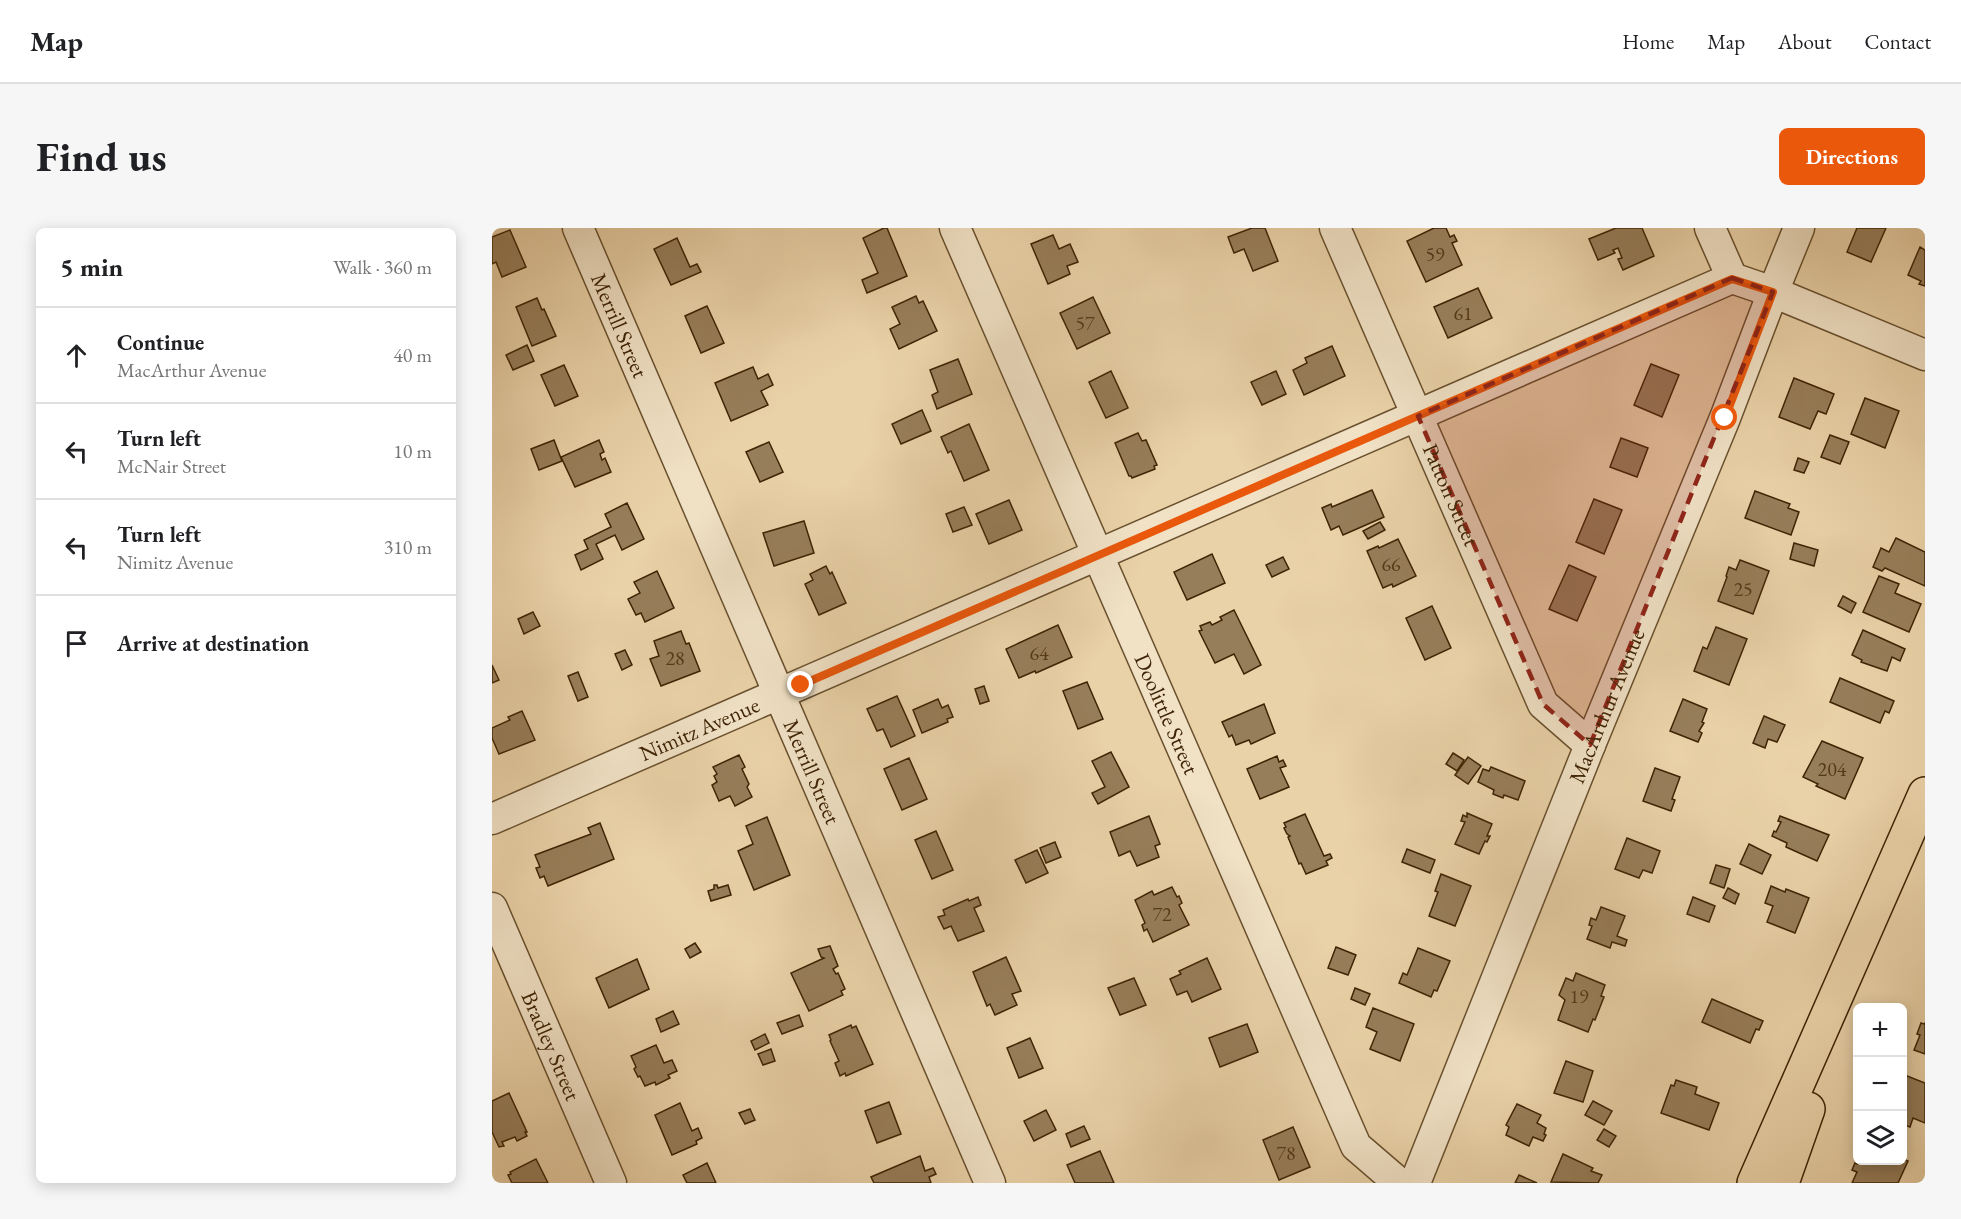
<!DOCTYPE html>
<html lang="en">
<head>
<meta charset="utf-8">
<style>
  :root { --surface:#fff; --page:#f6f6f6; --text:#202124; --muted:#757577; --line:#e0e0e0; --accent:#ea580c }
  body { margin:0; font-family:"EB Garamond",serif; background:var(--page); color:var(--text) }
  .controls { position:absolute; right:18px; bottom:18px; display:grid; overflow:hidden; border-radius:9px; box-shadow:0 3px 15px #0003 }
  .controls button { width:54px; height:54px; display:grid; place-items:center; padding:0; border:0; border-bottom:2px solid var(--line); background:var(--surface); color:var(--text); font:30px sans-serif }
  .stop { position:absolute; width:18px; height:18px; margin:-14px; border:4px solid #ea580c; border-radius:50%; background:#fff }
  .stop.end { background:#ea580c; border-color:#fff; box-shadow:0 2px 6px #0008 }
  .list { margin:0; padding:0; list-style:none }
  h2 { display:flex; justify-content:space-between; align-items:center; height:78px; margin:0; padding:0 24px; font-size:26px }
  h2 small { font-size:20px; font-weight:400; color:var(--muted) }
  .list li { display:grid; grid-template-columns:39px 1fr auto; gap:18px; align-items:center; box-sizing:border-box; height:96px; padding:0 24px; border-top:2px solid var(--line) }
  .list b { display:block; font-size:22px; white-space:nowrap }
  .list p { margin:0; font-size:20px; white-space:nowrap; color:var(--muted) }
  .list em { font-size:20px; font-style:normal; color:var(--muted) }
  .icon { flex:none; width:33px; height:33px; fill:none; stroke:currentColor; stroke-width:2; stroke-linecap:round; stroke-linejoin:round }
  .map { position:relative; flex:none; width:1433px; height:955px; overflow:hidden; border-radius:9px }
  header { display:flex; align-items:center; gap:36px; box-sizing:border-box; height:84px; padding:0 30px; background:var(--surface); border-bottom:2px solid var(--line) }
  header strong { font-size:28px }
  nav { display:flex; gap:33px; margin-inline-start:auto; font-size:21px }
  .intro { display:flex; align-items:center; justify-content:space-between; box-sizing:border-box; height:144px; padding:0 36px }
  h1 { margin:0; font-size:42px }
  .button { padding:15px 27px; border-radius:9px; background:var(--accent); color:#fff; font-size:21px; font-weight:700 }
  main { display:flex; gap:36px; padding:0 36px }
  aside { flex:1; background:var(--surface); border-radius:9px; box-shadow:0 3px 15px #0003 }
  .map>svg:first-child { display:block }
</style>
</head>
<body>
<header>
<strong>Map</strong>
<nav><a>Home</a><a>Map</a><a>About</a><a>Contact</a></nav>
</header>
<div class="intro"><h1>Find us</h1><a class="button">Directions</a></div>
<main>
<aside>
<h2>5 min<small>Walk · 360 m</small></h2>
<ul class="list">
<li><svg class="icon" aria-label="ahead" viewBox="0 0 24 24"><path d="M12 20V5M6 11l6-6 6 6"/></svg><div><b>Continue</b><p>MacArthur Avenue</p></div><em>40 m</em></li>
<li><svg class="icon" aria-label="left" viewBox="0 0 24 24"><path d="M17 20v-9H6M10 6l-5 5 5 5"/></svg><div><b>Turn left</b><p>McNair Street</p></div><em>10 m</em></li>
<li><svg class="icon" aria-label="left" viewBox="0 0 24 24"><path d="M17 20v-9H6M10 6l-5 5 5 5"/></svg><div><b>Turn left</b><p>Nimitz Avenue</p></div><em>310 m</em></li>
<li><svg class="icon" aria-label="arrive" viewBox="0 0 24 24"><path d="M6 21V4h12l-3 4 3 4H6"/></svg><div><b>Arrive at destination</b></div></li>
</ul>
</aside>
<div class="map">
<svg width="1433" height="955" viewBox="0 0 1433 955">
  <rect width="100%" height="100%" fill="#ead2a8"/>
  <filter id="stains"><feTurbulence type="fractalNoise" baseFrequency=".00333" numOctaves="4"/><feColorMatrix values="0 0 0 0 .2 0 0 0 0 .09 0 0 0 0 .02 0 0 0 .5 -.17"/></filter>
  <radialGradient id="worn" r=".72"><stop offset=".6" stop-color="#630" stop-opacity="0"/><stop offset="1" stop-color="#630" stop-opacity=".3"/></radialGradient>
  <g fill="#977e5a" stroke="#3e2405" stroke-width="1.5">
    <path d="M392,0H395L415,48L375,65L370,52L386,45L371,10Z"/>
    <path d="M760,0H773L786,33L761,43L752,21L742,25L736,9Z"/>
    <path d="M942,0H954L958,9L962,7L965,13L960,15L970,37L934,54L915,13Z"/>
    <path d="M1124,0H1150L1162,28L1131,42L1126,31L1130,30L1126,20L1121,22L1123,25L1106,32L1097,11Z"/>
    <path d="M1365,0H1394L1379,34L1355,24Z"/>
    <path d="M18,2L34,39L10,49L4,34L0,36V9Z"/>
    <path d="M561,7L567,21L578,16L586,34L575,38L578,46L556,56L539,16Z"/>
    <path d="M185,10L198,39L205,36L209,44L179,57L162,21Z"/>
    <path d="M1428,19L1433,22V58L1427,56L1429,53L1416,47Z"/>
    <path d="M986,60L1000,90L956,110L942,79Z"/>
    <path d="M424,68L427,75L431,73L445,103L407,121L398,101L408,96L400,79Z"/>
    <path d="M601,69L618,105L585,121L568,85Z"/>
    <path d="M45,70L50,82L52,81L64,108L40,118L24,79Z"/>
    <path d="M215,78L232,115L209,125L193,88Z"/>
    <path d="M35,117L42,133L21,142L14,127Z"/>
    <path d="M840,118L853,148L812,167L801,142L815,135L813,130Z"/>
    <path d="M466,131L480,166L445,181L440,167L446,164L438,142Z"/>
    <path d="M1159,136L1187,147L1170,189L1142,177Z"/>
    <path d="M72,137L86,168L63,178L49,147Z"/>
    <path d="M261,139L266,151L276,146L281,157L269,163L276,177L239,193L223,155Z"/>
    <path d="M619,143L636,180L614,190L597,154Z"/>
    <path d="M784,143L794,166L770,177L759,154Z"/>
    <path d="M1302,150L1342,166L1334,186L1326,183L1318,201L1287,189Z"/>
    <path d="M1373,170L1407,183L1393,220L1359,206Z"/>
    <path d="M430,182L439,203L409,216L400,196Z"/>
    <path d="M477,196L497,242L472,253L459,223L456,225L449,209Z"/>
    <path d="M646,205L650,213L654,212L665,237L662,238L663,241L640,250L639,248H637L623,215Z"/>
    <path d="M1338,207L1357,214L1348,236L1329,229Z"/>
    <path d="M1129,210L1156,220L1145,249L1118,239Z"/>
    <path d="M62,212L70,233L47,242L39,221Z"/>
    <path d="M107,212L112,224L108,226L110,232L113,230L119,244L83,259L69,229Z"/>
    <path d="M277,214L291,244L268,254L254,224Z"/>
    <path d="M1306,230L1317,234L1312,245L1302,242Z"/>
    <path d="M880,262L892,289L851,307L847,298L839,302L830,280L839,276L840,279Z"/>
    <path d="M1263,263L1298,276L1296,280L1307,284L1299,307L1253,290Z"/>
    <path d="M1102,271L1130,282L1112,326L1084,314Z"/>
    <path d="M517,272L530,302L497,316L484,286Z"/>
    <path d="M135,275L152,311L130,322L123,307L104,316L111,331L89,342L83,327L96,321L92,312L119,299L113,286Z"/>
    <path d="M472,279L480,297L461,304L454,286Z"/>
    <path d="M312,293L322,325L282,338L271,305Z"/>
    <path d="M888,294L893,302L876,311L871,303Z"/>
    <path d="M1404,310L1433,324V358L1393,340L1390,343L1381,339L1389,320L1397,324Z"/>
    <path d="M906,311L924,348L901,359L900,356L891,360L875,323L886,318L887,320Z"/>
    <path d="M1302,315L1326,322L1322,338L1298,331Z"/>
    <path d="M720,326L733,355L695,372L682,344Z"/>
    <path d="M791,329L797,341L780,349L774,337Z"/>
    <path d="M1248,332L1277,343L1261,386L1226,373L1235,349L1234,348L1237,339L1244,342Z"/>
    <path d="M1077,337L1104,349L1085,393L1057,381Z"/>
    <path d="M334,338L338,346L340,344L354,375L327,387L313,356L321,352L318,346Z"/>
    <path d="M165,343L182,380L153,394L149,385L144,387L136,371L148,365L142,354Z"/>
    <path d="M1387,348L1407,356L1403,365L1429,376L1417,404L1371,384Z"/>
    <path d="M1351,368L1364,375L1359,385L1346,378Z"/>
    <path d="M940,378L959,420L933,432L914,390Z"/>
    <path d="M742,382L769,437L752,446L742,426L723,435L707,403L710,402L708,398L718,394L720,397L730,392L728,389Z"/>
    <path d="M41,384L48,398L32,406L26,391Z"/>
    <path d="M566,397L580,429L544,445L543,443L527,450L514,421Z"/>
    <path d="M1224,399L1255,411L1237,457L1202,443L1211,419L1215,421Z"/>
    <path d="M1371,402L1413,421L1408,433L1400,429L1395,443L1369,434L1370,432L1360,427Z"/>
    <path d="M189,403L194,416L197,415L208,443L169,458L158,431L167,428L162,413Z"/>
    <path d="M133,422L140,437L130,442L123,426Z"/>
    <path d="M0,437L7,452L0,455Z"/>
    <path d="M86,444L96,469L86,473L76,448Z"/>
    <path d="M1348,450L1402,473L1397,485L1393,483L1388,495L1338,474Z"/>
    <path d="M595,454L611,491L586,501L571,463Z"/>
    <path d="M492,458L497,473L488,476L483,461Z"/>
    <path d="M405,468L423,508L399,519L391,501L385,503L375,481Z"/>
    <path d="M446,471L450,480L456,477L461,489L455,491L456,494L430,505L421,482Z"/>
    <path d="M1191,471L1215,481L1210,494L1212,495L1207,503L1210,505L1206,514L1178,503Z"/>
    <path d="M772,476L783,505L759,516L757,512L744,517L740,507L737,509L730,494Z"/>
    <path d="M30,483L43,512L7,526L0,510V500L18,492L16,489Z"/>
    <path d="M1272,488L1293,497L1285,514L1276,511L1273,520L1261,515Z"/>
    <path d="M1330,513L1371,530L1353,571L1324,558L1326,556L1311,549Z"/>
    <path d="M619,524L637,559L606,576L600,565L613,559L600,533Z"/>
    <path d="M961,525L972,532L965,543L954,536Z"/>
    <path d="M247,527L253,539L250,541L257,556L255,559L260,569L243,578L238,568L227,573L220,557L225,554L222,548L225,546L221,539Z"/>
    <path d="M785,528L787,534L791,532L794,538L788,540L797,559L768,571L755,541Z"/>
    <path d="M976,529L989,538L976,556L963,547Z"/>
    <path d="M417,530L435,571L410,582L392,541Z"/>
    <path d="M999,539L1033,553L1026,572L1012,567L1011,570L1001,566L1002,562L986,554L991,541L997,543Z"/>
    <path d="M1163,540L1188,549L1180,571L1183,572L1179,583L1151,573Z"/>
    <path d="M975,585L1000,596L995,608H998L995,614L993,613L987,626L963,616L973,594L969,593L971,587L975,589Z"/>
    <path d="M813,586L832,628L838,626L840,630L834,633L836,637L814,646L809,635L807,636L796,609L798,608L795,606L792,600L794,599L792,595Z"/>
    <path d="M657,588L668,616L663,618L667,629L645,638L638,623L627,628L618,604Z"/>
    <path d="M1288,588L1337,607L1325,633L1294,619L1295,615L1280,608L1282,603L1284,604L1289,594L1286,593Z"/>
    <path d="M275,589L298,647L262,662L246,623L261,616L254,598Z"/>
    <path d="M108,595L122,631L56,658L52,648L48,650L44,640L48,639L43,627L99,606L96,600Z"/>
    <path d="M444,603L461,642L440,651L423,612Z"/>
    <path d="M1135,610L1168,623L1160,645L1151,642L1147,650L1123,641Z"/>
    <path d="M563,614L569,629L554,635L548,620Z"/>
    <path d="M1257,616L1279,627L1270,646L1248,636Z"/>
    <path d="M915,621L943,632L938,645L910,634Z"/>
    <path d="M545,622L556,645L534,655L523,632Z"/>
    <path d="M1224,637L1238,641L1232,660L1218,655Z"/>
    <path d="M949,646L979,658L963,698L937,688L946,664L943,663Z"/>
    <path d="M222,657H225L226,660L236,657L239,667L219,673L216,663L222,661Z"/>
    <path d="M1279,658L1293,664L1294,661L1317,670L1303,705L1275,694L1281,678L1273,675Z"/>
    <path d="M680,659L685,669L687,668L690,675L687,677L697,697L661,714L655,701L652,703L650,697L653,695L643,672L660,663L662,667Z"/>
    <path d="M1236,660L1247,666L1243,676L1231,670Z"/>
    <path d="M486,669L489,677L482,680L492,703L466,713L459,698L452,701L446,689L453,687L451,682L476,671L477,673Z"/>
    <path d="M1201,669L1223,678L1217,694L1195,686Z"/>
    <path d="M1109,679L1133,688L1125,708L1135,712L1133,718L1120,714L1118,720L1095,711L1100,698L1097,697L1099,690L1104,692Z"/>
    <path d="M203,715L209,724L198,730L193,721Z"/>
    <path d="M338,718L346,738L341,741L344,746L346,745L353,761L349,763L351,767L317,783L299,745L332,730L329,729L326,721Z"/>
    <path d="M844,719L864,727L856,747L836,740Z"/>
    <path d="M926,720L958,733L945,763L942,762L939,769L907,755L911,745L915,747Z"/>
    <path d="M514,729L529,763L520,766L525,777L503,787L498,776L495,778L481,744Z"/>
    <path d="M715,730L729,761L700,774L695,763L685,767L678,751L689,746L687,743Z"/>
    <path d="M145,731L157,761L117,780L104,750Z"/>
    <path d="M1084,745L1113,757L1109,768L1112,769L1103,792L1101,791L1096,804L1066,792L1073,772L1067,767L1074,750L1081,753Z"/>
    <path d="M642,750L654,777L628,787L616,760Z"/>
    <path d="M863,760L878,766L873,777L859,771Z"/>
    <path d="M1220,771L1271,793L1267,802L1264,801L1258,815L1210,794Z"/>
    <path d="M881,780L922,796L908,833L878,821L885,804L874,799Z"/>
    <path d="M181,783L187,796L169,804L164,791Z"/>
    <path d="M307,787L311,798L290,806L285,795Z"/>
    <path d="M1429,795L1432,796L1433,795V826L1422,822L1428,807L1425,806Z"/>
    <path d="M755,796L766,824L728,839L717,810Z"/>
    <path d="M359,797L360,800L364,798L381,836L354,848L353,845L348,848L343,835L347,833L338,813L339,812L337,807Z"/>
    <path d="M273,806L277,815L263,822L259,813Z"/>
    <path d="M538,810L551,840L527,850L515,820Z"/>
    <path d="M164,817L172,835L180,832L185,843L176,847L178,850L164,857L163,854L153,858L148,848L146,849L142,841L144,839L139,828Z"/>
    <path d="M279,821L283,833L271,837L266,826Z"/>
    <path d="M1074,833L1101,843L1091,874L1062,865Z"/>
    <path d="M1410,846L1433,855V895L1421,890L1418,899L1410,896Z"/>
    <path d="M1184,852L1205,859L1203,866L1227,875L1217,902L1169,885L1179,857L1182,858Z"/>
    <path d="M17,865L35,904H33L35,908L25,913L23,909L10,914L12,918L7,919L0,904V873Z"/>
    <path d="M1101,873L1120,883L1112,897L1093,887Z"/>
    <path d="M397,874L409,906L385,915L373,883Z"/>
    <path d="M188,875L200,903L206,900L210,910L204,913L205,916L180,927L163,887Z"/>
    <path d="M1025,876L1049,887L1045,895L1054,900L1052,906L1054,907L1051,913L1041,909L1037,918L1014,907L1017,899L1014,897Z"/>
    <path d="M258,881L263,892L253,896L247,885Z"/>
    <path d="M554,882L564,902L542,913L532,893Z"/>
    <path d="M592,898L598,911L579,919L574,906Z"/>
    <path d="M801,899L818,939L787,952L771,912Z"/>
    <path d="M1112,901L1124,908L1117,919L1105,912Z"/>
    <path d="M608,923L622,955H583L575,937Z"/>
    <path d="M1071,926L1101,940L1099,943L1110,947L1106,955L1059,954Z"/>
    <path d="M428,928L433,943L441,940L444,946L437,949L439,955H382L379,949Z"/>
    <path d="M1410,930L1416,933L1406,955H1360L1365,944L1360,942L1363,935L1366,936L1368,932H1410Z"/>
    <path d="M44,931L56,955H20L16,947L19,946L18,944Z"/>
    <path d="M215,935L224,955H195L191,947Z"/>
    <path d="M1027,947L1045,955H1023Z"/>
  </g>
  <g fill="none" stroke-linecap="round" stroke-linejoin="round">
    <defs>
      <g id="minor">
        <path id="s1" d="M86,0L498,955"/>
        <path id="s2" d="M463,0L864,918L907,955"/>
        <path id="s3" d="M843,0L1051,476L1098,517"/>
        <path d="M1218,0L1240,50L1281,64L1433,127"/>
        <path id="s4" d="M0,591L1240,50"/>
        <path id="s5" d="M0,680L119,955"/>
        <path id="s6" d="M923,955L1098,517L1233,190L1281,64L1307,0"/>
      </g>
      <g id="major">
        <path d="M1262,955L1433,566"/>
        <path d="M1290,955L1316,881"/>
      </g>
    </defs>
    <use href="#minor" stroke="#69502e" stroke-width="33"/>
    <use href="#major" stroke="#3e2405" stroke-width="36"/>
    <use href="#minor" stroke="#f1e2c6" stroke-width="30"/>
    <use href="#major" stroke="#ead2a8" stroke-width="33"/>
  </g>
  <g fill="none" stroke-linecap="round" stroke-linejoin="round">
    <path stroke="#ea580c" stroke-width="8" d="M309,457L1240,51L1281,64L1233,190"/>
  </g>
  <path fill="#8f2418" fill-opacity="0.2" stroke="#8f2418" stroke-width="4.5" stroke-dasharray="12 8" stroke-linejoin="round" d="M1240,50L1281,64L1098,517L1051,476L926,188Z"/>
  <g text-anchor="middle" dominant-baseline="central" stroke-width="6" stroke-linejoin="round" paint-order="stroke">
    <g font-size="20" fill="#543a1a">
      <text x="943" y="26">59</text>
      <text x="971" y="85">61</text>
      <text x="593" y="95">57</text>
      <text x="899" y="336">66</text>
      <text x="1251" y="361">25</text>
      <text x="547" y="425">64</text>
      <text x="183" y="430">28</text>
      <text x="1340" y="541">204</text>
      <text x="670" y="686">72</text>
      <text x="1087" y="768">19</text>
      <text x="794" y="925">78</text>
    </g>
    <g font-size="22" fill="#3e2405" stroke="#f1e2c6">
      <text stroke="none"><textPath href="#s1" startOffset="106">Merrill Street</textPath></text>
      <text stroke="none"><textPath href="#s3" startOffset="291">Patton Street</textPath></text>
      <text stroke="none"><textPath href="#s6" startOffset="514">MacArthur Avenue</textPath></text>
      <text stroke="none"><textPath href="#s2" startOffset="530">Doolittle Street</textPath></text>
      <text stroke="none"><textPath href="#s4" startOffset="226">Nimitz Avenue</textPath></text>
      <text stroke="none"><textPath href="#s1" startOffset="592">Merrill Street</textPath></text>
      <text stroke="none"><textPath href="#s5" startOffset="150">Bradley Street</textPath></text>
    </g>
  </g>
  <rect width="100%" height="100%" filter="url(#stains)"/>
  <rect width="100%" height="100%" fill="url(#worn)"/>
</svg>
<div class="controls">
<button>+</button>
<button>−</button>
<button><svg class="icon" aria-label="layers" viewBox="0 0 24 24"><path d="M12 4l9 5-9 5-9-5zM3 14l9 5 9-5"/></svg></button>
</div>
<div class="stop" style="left:1233px;top:190px"></div>
<div class="stop end" style="left:309px;top:457px"></div>
</div>
</main>
</body>
</html>
